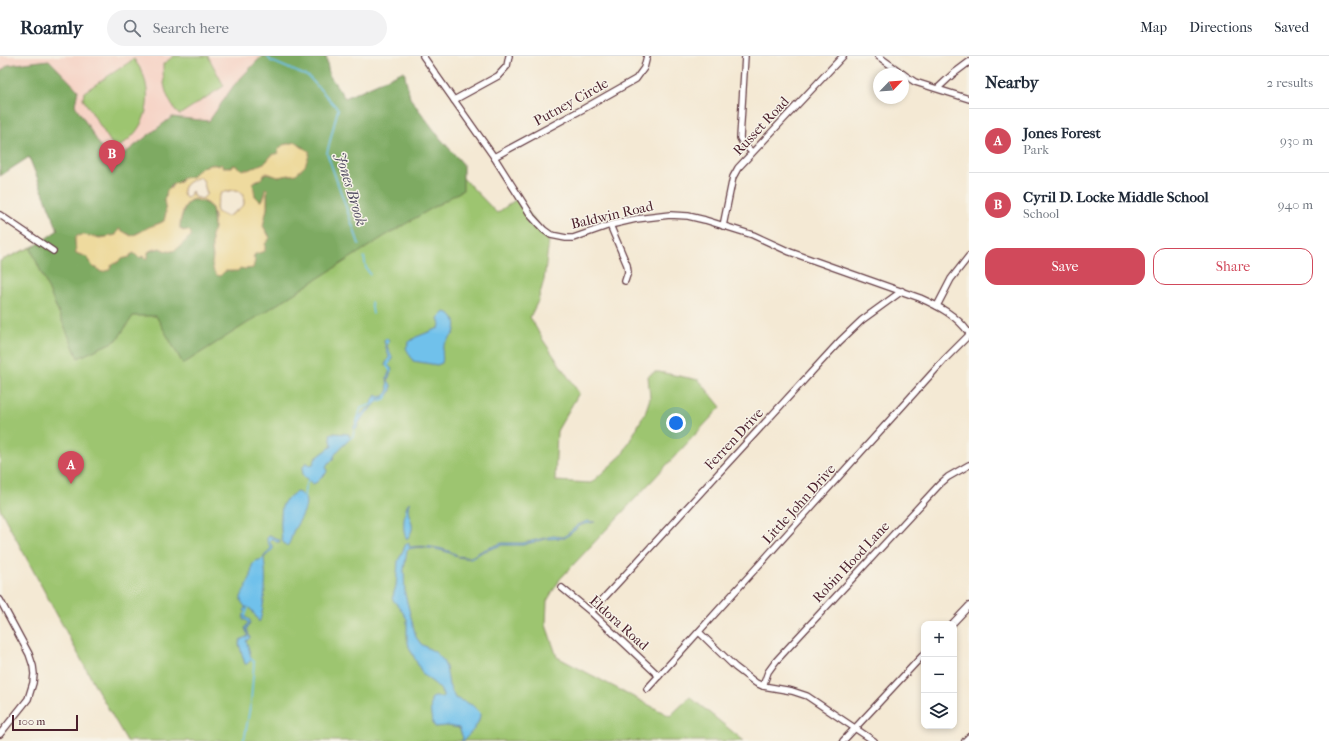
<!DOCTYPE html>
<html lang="en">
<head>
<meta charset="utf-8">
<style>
  :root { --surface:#fff; --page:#f2f2f3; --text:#1f2937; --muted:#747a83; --line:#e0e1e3; --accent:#d1495b }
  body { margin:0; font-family:"IM FELL French Canon",serif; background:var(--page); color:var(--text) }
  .controls { position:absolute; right:12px; bottom:12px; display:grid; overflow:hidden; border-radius:8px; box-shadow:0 2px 6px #0003 }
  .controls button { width:36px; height:36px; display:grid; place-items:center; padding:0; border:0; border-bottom:1px solid var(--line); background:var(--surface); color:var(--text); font:20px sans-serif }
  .compass { position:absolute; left:873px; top:12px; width:36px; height:36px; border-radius:50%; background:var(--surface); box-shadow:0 2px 6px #0003; rotate:65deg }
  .scale { position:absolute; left:12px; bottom:10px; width:66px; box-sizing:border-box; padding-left:4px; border:2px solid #4a1f2b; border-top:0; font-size:11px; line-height:14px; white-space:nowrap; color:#4a1f2b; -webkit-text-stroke:3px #f7f3e8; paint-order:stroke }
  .you { position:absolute; left:676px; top:367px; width:14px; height:14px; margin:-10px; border:3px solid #fff; border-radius:50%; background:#1a73e8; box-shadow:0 0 0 6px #1a73e833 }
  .badge { display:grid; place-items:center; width:26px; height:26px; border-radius:50%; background:var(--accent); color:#fff; font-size:13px; font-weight:700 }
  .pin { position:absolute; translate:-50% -33px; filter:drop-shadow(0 1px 2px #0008) }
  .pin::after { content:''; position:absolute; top:21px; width:14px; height:12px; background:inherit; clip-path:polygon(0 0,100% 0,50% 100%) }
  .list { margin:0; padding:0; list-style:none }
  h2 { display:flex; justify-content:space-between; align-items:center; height:52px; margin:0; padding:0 16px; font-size:17px }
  h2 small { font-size:13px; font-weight:400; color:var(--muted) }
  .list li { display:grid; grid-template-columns:26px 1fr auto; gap:12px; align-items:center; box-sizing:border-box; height:64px; padding:0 16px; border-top:1px solid var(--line) }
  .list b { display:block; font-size:15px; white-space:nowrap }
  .list p { margin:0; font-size:13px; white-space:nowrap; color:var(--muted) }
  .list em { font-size:13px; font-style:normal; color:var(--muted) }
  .actions { display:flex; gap:8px; padding:12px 16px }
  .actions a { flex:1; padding:9px 0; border:1px solid var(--accent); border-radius:12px; text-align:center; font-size:14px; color:var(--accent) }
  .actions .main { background:var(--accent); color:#fff }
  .icon { flex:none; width:22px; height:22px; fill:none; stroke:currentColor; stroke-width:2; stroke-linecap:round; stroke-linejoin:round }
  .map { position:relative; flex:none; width:969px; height:685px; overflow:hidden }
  header { display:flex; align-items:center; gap:24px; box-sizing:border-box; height:56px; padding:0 20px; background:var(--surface); border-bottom:1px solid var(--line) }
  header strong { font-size:19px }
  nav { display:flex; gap:22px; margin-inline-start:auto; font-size:14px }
  .search { width:280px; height:36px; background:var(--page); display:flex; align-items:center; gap:10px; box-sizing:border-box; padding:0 14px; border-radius:22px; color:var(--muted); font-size:15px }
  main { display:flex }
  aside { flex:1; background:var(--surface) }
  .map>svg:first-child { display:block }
</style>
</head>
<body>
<header>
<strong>Roamly</strong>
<div class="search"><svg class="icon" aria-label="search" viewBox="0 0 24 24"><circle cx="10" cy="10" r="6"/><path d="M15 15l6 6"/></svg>Search here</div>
<nav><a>Map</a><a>Directions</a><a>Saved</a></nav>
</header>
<main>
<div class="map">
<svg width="969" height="685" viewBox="0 0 969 685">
  <rect width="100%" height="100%" fill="#f7f3e8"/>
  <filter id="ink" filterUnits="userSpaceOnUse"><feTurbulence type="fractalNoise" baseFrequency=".025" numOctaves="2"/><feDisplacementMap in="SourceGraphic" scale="8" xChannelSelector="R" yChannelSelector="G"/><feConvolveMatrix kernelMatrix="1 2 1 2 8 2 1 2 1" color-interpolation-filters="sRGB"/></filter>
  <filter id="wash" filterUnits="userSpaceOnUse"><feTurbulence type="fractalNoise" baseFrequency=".012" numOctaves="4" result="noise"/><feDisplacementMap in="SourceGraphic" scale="16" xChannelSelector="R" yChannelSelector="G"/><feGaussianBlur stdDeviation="0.9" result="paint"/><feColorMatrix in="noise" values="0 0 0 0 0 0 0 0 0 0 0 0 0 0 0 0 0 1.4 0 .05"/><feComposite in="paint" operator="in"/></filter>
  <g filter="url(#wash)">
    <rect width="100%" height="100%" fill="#f4e9d4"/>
    <path fill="#f6d2c4" d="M0,0H293L109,150L0,22Z"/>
    <g fill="#9dc570" stroke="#74724e">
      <path d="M174,0H208L224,30L179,59C165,41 163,30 163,8Z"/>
      <path d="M134,3C136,7 140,11 142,16C144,19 145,24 146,28C152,55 140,80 115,93L83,43L84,36Z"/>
      <path d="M450,119L464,123L497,157L518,142L549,184L544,224L538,245L530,261L543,284L579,337L557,375L555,425L591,427L622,399L645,357L650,342L648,320L655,316H659L699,324L721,351L560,523L547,545L546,569L557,601L670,660L690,641L744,685H127L97,633L0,453V205L36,189L74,277Z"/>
    </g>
    <path fill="#7eaa62" stroke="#646446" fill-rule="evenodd" d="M262,0H326L329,19L345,42L404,15L410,42L440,82L463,108V134L385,180L183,308L156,260H133L117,284L78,302L31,193L58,174L29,101L0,120V16L8,9L49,4L78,34L75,49L104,96L116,104L172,61L209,65L234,29ZM292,87H296L306,93V107L296,118L278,121L267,117L253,128C252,135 255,143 262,145L265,139V135L267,136V152L263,170L269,179L265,188V192L262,196H258L255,198L251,211L249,213L240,212L234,214L214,216L212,194V178L214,172L212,152C201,143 189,138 184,155C181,162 179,166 180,173L184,175L186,174L191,180C180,189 175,201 160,192L148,196L147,202L141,201L134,197L130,199V201L121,203C119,205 116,206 112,208C106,212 109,213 101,216L89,206L87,201L76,197L75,184L84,179C95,182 105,182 116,179L119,173L131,180L164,165L166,157L164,143L171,129L178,127L182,122L192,121C196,113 207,107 216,109C222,110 227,113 234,109L243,114H248L266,106L272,99L279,97L283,89Z"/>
    <path fill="#eeda9e" stroke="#9c7c64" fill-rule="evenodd" d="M297,86L300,90L309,95C310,100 306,105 305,110L296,118L283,120L278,121L267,117L264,118L261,123L256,124L253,128L255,140L260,145H262L265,139V132L268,134L267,136V152L263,170L270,182L265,188V195L255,198L253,201L255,204L253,212L245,213L240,212L238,215H225L220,220L217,219L214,216L212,208L213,201L212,194V178L214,172V160L212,152L204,145C200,146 195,142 191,144C184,147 179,166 180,173L183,175L188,174L191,177V180C180,189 175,201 160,192L151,194L148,196V202H144L143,200L139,202L134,197L130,199V201L121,203L117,207L112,208L109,214L101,216L97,212L93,211L87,201L76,197L75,184L77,180L84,179L100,182L107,181L109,179L112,180L116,179L119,173L131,180C138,178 143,174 149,171C154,169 159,168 164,165L166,157L164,143L166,141L167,134L171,132L173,128L180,126L182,122L192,121C196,113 210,106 219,110L221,108L223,111H231L234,109L243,114L246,113L248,114L266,106L272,99L279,97L278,94L283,89ZM200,121L203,124L207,138L202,143L194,141L192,135L189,141L186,142C177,131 190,124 200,121ZM233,134C242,133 244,140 244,148L239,153L227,161L217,156L216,150L221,137Z"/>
    <g fill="#70c1eb" stroke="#5d708b">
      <path d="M444,256C455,257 458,268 454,277C451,282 445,285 443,292C441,297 444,302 442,307L437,309L413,305L406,292L409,286L416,281L439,272L440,269L438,262Z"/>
      <path d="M386,282L389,285L387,290L393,303L388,309L392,313L388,324C389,326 390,327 391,329C393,338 384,345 377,343L378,345C369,356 362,358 357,372L353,373L359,360L363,357L365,354L371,351V347L376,339L380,341L384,340L388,336L387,321L390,314L385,309L389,301L384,285Z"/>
      <path d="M332,377L349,378L350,383C344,389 334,396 333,404L328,407L326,412L327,416L317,426L313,428L302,419L303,411L306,406L310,409L313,408L316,402L332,390L330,378Z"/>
      <path d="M297,436C317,443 298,465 293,476C291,481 291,486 287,490C286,489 284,488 283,486C280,480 280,454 283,448C285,444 293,437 297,436Z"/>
      <path d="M409,446L410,447C404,456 414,464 412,474C411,477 409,480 407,483C401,477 404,453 409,446Z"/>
      <path d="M587,465L595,466L581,469L565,482L546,483L523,489H502L482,496L471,503L458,501L459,500L464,501H471L483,494L502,487H523L553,480L564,481L578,469Z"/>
      <path d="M269,480H272L278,484L279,483L280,486H276L272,482L269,485L274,492L264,502C267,523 265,545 260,565L259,566L253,556L249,551H246L247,556L244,555L245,551L241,545V541L251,520L252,509L256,505L262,503L271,492L267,485V482Z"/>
      <path d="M409,487V491C424,489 444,491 457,499L456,500C447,494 417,488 407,494L404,514L405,538L416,581L421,588L435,596L442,603L446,611L449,629L455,642L472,649L480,657C481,667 470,678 463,685H461L463,682L459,672L447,670L435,671C430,663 430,653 431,643L434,641H444L440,633L435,628L423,619L409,591L407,583V563L400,552L392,543L396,530L398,505L406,488Z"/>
      <path d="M244,558H246L245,561L250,564V567L247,573L250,582L246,585C247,587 252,602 251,604L247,608H245L239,588L240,584L248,580L245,572L248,567L247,565L243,563Z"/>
    </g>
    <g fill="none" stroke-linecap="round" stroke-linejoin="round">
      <g stroke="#70c1eb" stroke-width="1.5">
        <path d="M267,0L271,5L309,21L338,53L327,97L359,188"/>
        <path d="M364,201L366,212L370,218"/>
        <path d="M371,246L373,258"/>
        <path d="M390,306L387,310L391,316"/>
        <path d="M376,346L385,343L387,339"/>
        <path d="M357,365L361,352L373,348"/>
        <path d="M349,383L353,380L355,371"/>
        <path d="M304,442L305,431L309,423"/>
        <path d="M245,560L249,550"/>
        <path d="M243,685L245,680L251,645L254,607L251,602"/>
      </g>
    </g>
  </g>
  <g filter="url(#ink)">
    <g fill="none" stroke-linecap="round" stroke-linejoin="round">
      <defs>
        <g id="minor">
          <path d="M423,0L494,101L532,161L544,174L551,179L566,182H573L610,169L636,163L670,159L688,160L705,164L753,179L790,196L920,242C940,251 956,259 969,277"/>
          <path d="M745,0L740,82L744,89L752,96"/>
          <path d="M878,0L903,18"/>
          <path d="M903,18L915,26L969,43"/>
          <path d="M938,32L953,18L969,6"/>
          <path d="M454,44L498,20L507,10L509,0"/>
          <path d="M494,101L583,53L636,23L644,12L647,0"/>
          <path d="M0,159L53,195"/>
          <path d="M610,169L627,209L628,216L625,225"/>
          <path d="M723,170L733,121L738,112L843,0"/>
          <path d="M937,250L951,223L969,200"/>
          <path d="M562,532L591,556L659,620"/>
          <path d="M0,544L29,598L33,610L34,618L33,627L28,643L0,678"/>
          <path d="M591,556L840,285L862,264L902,235"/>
          <path d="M952,568L969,550"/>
          <path d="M699,576L735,611L756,627L763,630L792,635L807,640L874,685"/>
          <path d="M763,630L768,616L776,605L940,428L948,421L969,409"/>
          <path d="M647,633L945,303L969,279"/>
          <path d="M843,685L924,598"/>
          <path d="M965,685L969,681"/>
        </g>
      </defs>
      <use href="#minor" stroke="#643d44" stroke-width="8"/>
      <use href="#minor" stroke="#fff" stroke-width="5.5"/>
    </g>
  </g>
  <g text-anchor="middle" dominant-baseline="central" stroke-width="3" stroke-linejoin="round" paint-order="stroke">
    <g font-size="14" fill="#4a1f2b" stroke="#f7f3e8">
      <text transform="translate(571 46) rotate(-29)">Putney Circle</text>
      <text transform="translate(761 70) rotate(-47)">Russet Road</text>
      <text transform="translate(612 159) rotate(-13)">Baldwin Road</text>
      <text transform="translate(734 383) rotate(-47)">Ferren Drive</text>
      <text transform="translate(799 448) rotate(-48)">Little John Drive</text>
      <text transform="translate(851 506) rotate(-47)">Robin Hood Lane</text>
      <text transform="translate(619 567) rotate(42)">Eldora Road</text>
    </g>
    <g font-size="15" font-style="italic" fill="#555065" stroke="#f7f3e8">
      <text transform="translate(351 133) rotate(73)">Jones Brook</text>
    </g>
  </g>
</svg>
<div class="controls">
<button>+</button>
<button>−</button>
<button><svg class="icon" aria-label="layers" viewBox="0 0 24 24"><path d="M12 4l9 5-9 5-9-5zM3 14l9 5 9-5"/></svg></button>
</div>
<svg class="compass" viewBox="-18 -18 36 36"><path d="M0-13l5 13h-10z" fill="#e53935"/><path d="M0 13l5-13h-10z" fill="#747a83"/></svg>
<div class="scale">100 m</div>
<div class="you"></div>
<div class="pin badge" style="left:71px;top:428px">A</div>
<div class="pin badge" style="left:112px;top:117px">B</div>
</div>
<aside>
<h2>Nearby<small>2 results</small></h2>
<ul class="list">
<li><span class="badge">A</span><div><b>Jones Forest</b><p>Park</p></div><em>930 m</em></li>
<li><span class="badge">B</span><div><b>Cyril D. Locke Middle School</b><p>School</p></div><em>940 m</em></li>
</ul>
<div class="actions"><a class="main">Save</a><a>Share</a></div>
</aside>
</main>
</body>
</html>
